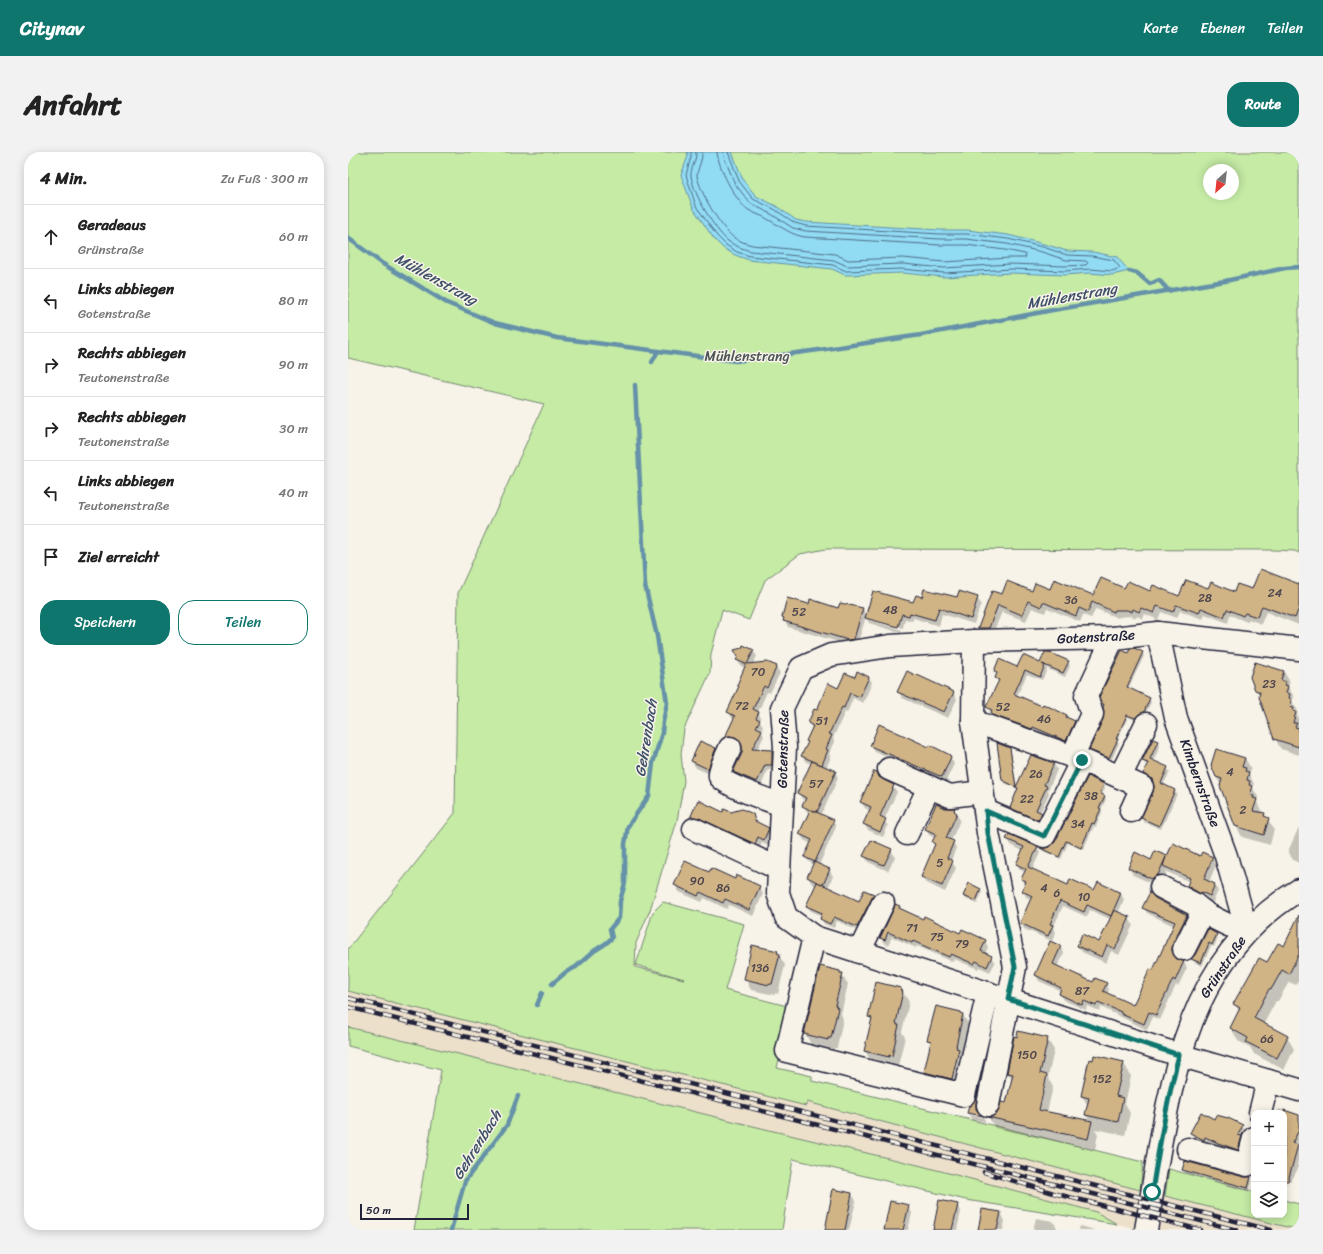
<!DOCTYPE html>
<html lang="de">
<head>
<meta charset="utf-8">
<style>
  :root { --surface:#fff; --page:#f2f2f2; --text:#222; --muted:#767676; --line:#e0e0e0; --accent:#0f766e }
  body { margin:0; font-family:Sriracha,sans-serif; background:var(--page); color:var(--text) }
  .controls { position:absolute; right:12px; bottom:12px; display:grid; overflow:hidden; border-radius:8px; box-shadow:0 2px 10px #0003 }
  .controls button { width:36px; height:36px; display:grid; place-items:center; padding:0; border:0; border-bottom:1px solid var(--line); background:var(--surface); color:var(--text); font:20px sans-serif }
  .compass { position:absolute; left:855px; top:12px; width:36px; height:36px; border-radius:50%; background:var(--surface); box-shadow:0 2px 10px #0003; rotate:207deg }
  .scale { position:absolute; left:12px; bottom:10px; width:109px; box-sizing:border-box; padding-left:4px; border:2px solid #22223b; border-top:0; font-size:11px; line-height:14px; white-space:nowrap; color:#22223b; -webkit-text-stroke:3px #f7f3e8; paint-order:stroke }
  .stop { position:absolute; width:12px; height:12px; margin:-9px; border:3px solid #0f766e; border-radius:50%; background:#fff }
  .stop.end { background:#0f766e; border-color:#fff; box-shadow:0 1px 4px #0008 }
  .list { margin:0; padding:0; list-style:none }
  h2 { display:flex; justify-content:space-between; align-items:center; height:52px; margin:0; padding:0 16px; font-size:17px }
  h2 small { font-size:13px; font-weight:400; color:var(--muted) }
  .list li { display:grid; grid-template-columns:26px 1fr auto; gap:12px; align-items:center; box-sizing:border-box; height:64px; padding:0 16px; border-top:1px solid var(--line) }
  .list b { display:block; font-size:15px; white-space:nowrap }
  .list p { margin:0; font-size:13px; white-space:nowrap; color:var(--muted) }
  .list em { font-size:13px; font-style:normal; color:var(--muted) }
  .actions { display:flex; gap:8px; padding:12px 16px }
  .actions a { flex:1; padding:9px 0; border:1px solid var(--accent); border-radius:16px; text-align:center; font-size:14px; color:var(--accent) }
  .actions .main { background:var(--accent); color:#fff }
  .icon { flex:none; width:22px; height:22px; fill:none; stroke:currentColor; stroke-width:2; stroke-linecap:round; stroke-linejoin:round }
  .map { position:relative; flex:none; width:951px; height:1078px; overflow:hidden; border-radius:16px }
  header { display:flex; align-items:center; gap:24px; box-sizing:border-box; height:56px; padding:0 20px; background:var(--accent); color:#fff }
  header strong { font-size:19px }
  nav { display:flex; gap:22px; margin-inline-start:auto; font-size:14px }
  .intro { display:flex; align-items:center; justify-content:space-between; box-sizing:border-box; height:96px; padding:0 24px }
  h1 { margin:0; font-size:28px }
  .button { padding:10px 18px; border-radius:16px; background:var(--accent); color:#fff; font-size:14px; font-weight:700 }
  main { display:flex; gap:24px; padding:0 24px }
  aside { flex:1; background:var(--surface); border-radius:16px; box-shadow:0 2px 10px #0003 }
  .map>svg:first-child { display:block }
</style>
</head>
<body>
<header>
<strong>Citynav</strong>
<nav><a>Karte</a><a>Ebenen</a><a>Teilen</a></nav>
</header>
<div class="intro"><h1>Anfahrt</h1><a class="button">Route</a></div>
<main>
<aside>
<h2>4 Min.<small>Zu Fuß · 300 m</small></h2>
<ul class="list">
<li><svg class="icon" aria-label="ahead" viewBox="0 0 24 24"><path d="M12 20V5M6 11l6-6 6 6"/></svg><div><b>Geradeaus</b><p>Grünstraße</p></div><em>60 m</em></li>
<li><svg class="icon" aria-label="left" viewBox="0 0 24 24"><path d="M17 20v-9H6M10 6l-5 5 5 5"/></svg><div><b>Links abbiegen</b><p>Gotenstraße</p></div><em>80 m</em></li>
<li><svg class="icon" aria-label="right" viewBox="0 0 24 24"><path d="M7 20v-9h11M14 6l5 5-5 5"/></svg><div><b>Rechts abbiegen</b><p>Teutonenstraße</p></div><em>90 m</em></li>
<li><svg class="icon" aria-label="right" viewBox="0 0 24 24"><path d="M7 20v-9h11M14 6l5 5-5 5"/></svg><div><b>Rechts abbiegen</b><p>Teutonenstraße</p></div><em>30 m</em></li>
<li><svg class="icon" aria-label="left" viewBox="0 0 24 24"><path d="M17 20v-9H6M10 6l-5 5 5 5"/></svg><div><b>Links abbiegen</b><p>Teutonenstraße</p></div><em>40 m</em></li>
<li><svg class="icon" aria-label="arrive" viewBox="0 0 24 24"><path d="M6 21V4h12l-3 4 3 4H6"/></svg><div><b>Ziel erreicht</b></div></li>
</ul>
<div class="actions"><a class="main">Speichern</a><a>Teilen</a></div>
</aside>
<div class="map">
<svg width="951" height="1078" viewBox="0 0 951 1078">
  <rect width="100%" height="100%" fill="#f7f3e8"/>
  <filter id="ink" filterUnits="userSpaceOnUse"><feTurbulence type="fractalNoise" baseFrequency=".025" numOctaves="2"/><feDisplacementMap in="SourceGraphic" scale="8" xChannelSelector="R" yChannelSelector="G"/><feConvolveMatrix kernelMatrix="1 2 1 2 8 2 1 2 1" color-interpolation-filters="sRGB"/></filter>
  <g filter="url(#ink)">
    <path fill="#ece0cb" d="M0,837L413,938L792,1038L951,1078H793L769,1072L748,1060L570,1013L450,985L0,875Z"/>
    <g fill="#c5eba5" stroke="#748670" fill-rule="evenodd">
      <path d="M0,0H951V401L947,399L925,398L478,397L452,402L417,428L401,468L374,458L363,502L362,521L336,577L333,602L336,629L329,669L302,758L288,791L287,815L336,827L288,813L305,760L315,750L396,772L377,838L443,855L429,916L464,924V929L795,1010L792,1038L459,950L458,954L0,839V797L107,661L110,441L196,252L0,206ZM861,18H885V42H861Z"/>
      <path d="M0,875L450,985L570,1013L748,1060L769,1072L618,1048L445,1007L434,1078H66L93,918L0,894Z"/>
      <path d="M821,1017L906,1040V1063H936V1048L951,1052V1078L817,1044Z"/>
    </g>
    <path fill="#91dbf3" stroke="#6591a9" d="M339,0H384L395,28L408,44L428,54L448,68L458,70L593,78H619L660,83L696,92L719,99L745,100L769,105L781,119L764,123L742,121L717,123L663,121L596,125L554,121L497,123L484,117L401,108L387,103L375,96L366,87L345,56L333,23L340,4Z"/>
    <g fill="#0003" fill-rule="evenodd">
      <path d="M951,433V473L918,460L913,472L901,467L899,470L882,463L880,471L857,462L855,467L832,459L829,466L813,460L810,468L797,462L795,467L789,464L788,466L783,464L771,465L770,466L748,457L743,466L735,463L732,470L699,456L697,461L684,456L678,469L654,460L644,483H635L631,476L645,440L654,444L703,438L746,445L777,438L803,440L832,446L861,438L887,441Z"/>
      <path d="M574,446H629L633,452L626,472L594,462L591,474L565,466V469L557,467L555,476L521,466V468L554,478L553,481L521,471L518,465L509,493L504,494L440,475L435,465L462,453L491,457H515L518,464L566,451Z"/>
      <path d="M405,499L409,504L405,512L428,515L432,521L422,541L419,540L410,560L413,566L412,569L415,574L413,578L416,584L409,598L424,599L427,605V619L420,618L412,636L390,626L386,620L395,601V593L391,590L384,589L381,590L378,585L386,567L384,566L381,560L391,535L390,533L398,516L393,514L389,508Z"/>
      <path d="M794,501L796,504L780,537L801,547L803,550L797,563L789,569L780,565L769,589L771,591L763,609L744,601L742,598L756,567V554L755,551L780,502Z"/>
      <path d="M720,510L722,514L717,525L698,516L699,518L694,528L679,522L669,544L718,564L720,567L726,570L728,574L720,593L687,579L686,580L646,566L644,561L642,560L639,555L651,531L648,526L649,523L647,519L693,512Z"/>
      <path d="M936,520L942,530L940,535L946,545L944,549L950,559L949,562L951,567V603L933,597L927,587L912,545L908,538Z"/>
      <path d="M521,525L524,531L515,551L505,546L499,561L497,560L485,586L487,590L481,602L483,605L478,616L487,620L490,626L473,664L485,669L488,675L471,713L481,718L485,724L480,736L511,750L516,739L526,743L529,749L512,780L489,769L486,776L476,772L473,766L474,764L463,759L459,754L468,734L464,732L460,725L466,713L461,710L457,705L463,692L456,688L452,682L462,661L459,660L456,654L458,649L454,647L451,641L464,612L458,610L454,604L460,591L459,589L464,577L461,571L469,559L491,537L507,526Z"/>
      <path d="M551,540H605L609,547L600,566L554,546Z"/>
      <path d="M810,590L812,594L805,610L819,616L822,620L815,633L826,638L829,642L813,677L796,670L794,666L806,641V631L798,626L796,622L800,614L797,612L795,609Z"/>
      <path d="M523,594L601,603L606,612L597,631L527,600Z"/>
      <path d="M661,596L663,600L669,636L683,604L706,612L709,618L700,638L701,641L692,661L696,667L693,673L666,661L663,656L671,638L657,631L655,628Z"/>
      <path d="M368,597L371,604L364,623L348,616L344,609Z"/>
      <path d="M897,606L903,617L901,622L906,632L905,636L910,645L909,650L914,659L913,661L916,662L926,677L922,693L894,685L888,674L873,633L868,625Z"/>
      <path d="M532,627L545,634L549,640L536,668L540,674L535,685L520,678L516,672L522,659L517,656L513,650Z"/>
      <path d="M756,632L757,636L754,643L758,647L753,658L754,660L748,675L746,674L735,698L720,691L713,707L695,699L694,697H698L704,695Z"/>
      <path d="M350,650L375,661L404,663L409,671L420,677L423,683L420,694L414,691L411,697L346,671L343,666Z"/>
      <path d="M597,657H606L612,668L603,689L605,690L608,696L603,709L608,716L597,740L577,730L574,725L588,694L585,690L587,686L581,683L578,677Z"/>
      <path d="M951,675V711L945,708L940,699Z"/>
      <path d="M660,687L689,696L692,701L684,718L720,734L747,739L750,732L773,742L776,748L770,761L781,766L785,773L771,803L763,799L758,811L734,800L730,794L752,791L762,767L742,758L739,765L715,754L705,776L708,780L704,789L676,777L673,771L684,748L678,745L675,739L678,733L674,727L677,720L672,718L669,712L675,699L663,693Z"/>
      <path d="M543,698L547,705L540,719L520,710L517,704Z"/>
      <path d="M807,700L819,706H853L855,702L865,707L868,713L861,730L867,733L870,739L865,750L857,746L856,747L844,740L840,734L842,730L819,720V718L814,729L807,733L785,723L781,716L788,702L803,709ZM820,715L847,728V729L820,717Z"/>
      <path d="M361,721L411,735L415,742L405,764L381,753L379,757L356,746L354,750L331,740L327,733Z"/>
      <path d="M632,738L634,741L629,752L618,747L616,744Z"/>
      <path d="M807,747L838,763L842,769L828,798L826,804L830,809L836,810L839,816L830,834L828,833L812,868L805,865L799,878L753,855L752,859L739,854L738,858L715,848L712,842L713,839L691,829L688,823L712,795L716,801L709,815L745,831L758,832L761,838L759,842L786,854L806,820L826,774L799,761L796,756Z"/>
      <path d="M552,755L554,758L576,768L613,782L637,789L640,795L637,802L643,805L647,811L642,820L631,815L630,817L606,807L605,810L569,794L568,796L544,785L540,793L537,792L533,786Z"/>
      <path d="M951,779V828L948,833L941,830L930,849H928L915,873L939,885L946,897L936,918L906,902L902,895L890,889L883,876L891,860L887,852L919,812L936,796Z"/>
      <path d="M868,782L870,785L866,795L863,794L854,814L846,810L845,807Z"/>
      <path d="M429,800L437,813L430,842L427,841V843L403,838L397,827Z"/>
      <path d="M492,820L500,832L493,862L495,867L489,896H486V898L463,892L457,882Z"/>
      <path d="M553,837L561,850L554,880L557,885L550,914L547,913V915L523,909L517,899L524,869L521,864Z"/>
      <path d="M615,863L621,873L614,903L616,908L609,937L583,930L577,920L583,893L581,888Z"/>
      <path d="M699,887L706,898L700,925L705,935L699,960L742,970L738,963L740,954L734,944L775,910L783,924L777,952L782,961L777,983L747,977L750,982L747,998L647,976L641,966H645L659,952L664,928L660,921Z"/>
      <path d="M631,936L634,941L631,962L622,961V963L635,965L638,970L624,968L620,961L629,947Z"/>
      <path d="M931,957L951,964V992L950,995L951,997V1007L949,1013L951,1015L943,1029L936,1026V961H929Z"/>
      <path d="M894,974L898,980L894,987L897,991L893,1003L875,997L861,991L860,993L847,987L843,981Z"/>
      <path d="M835,1018L902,1026L904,1029L901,1039L837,1021Z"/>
      <path d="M504,1042L508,1049L501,1078H478Z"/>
      <path d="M609,1053L613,1059L609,1078H586Z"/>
      <path d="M560,1054L564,1061L560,1078H536Z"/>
      <path d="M653,1061L657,1069L655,1078H631Z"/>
      <path d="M688,1066L705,1069L709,1076V1078H685Z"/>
      <path d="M732,1074L747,1078H731Z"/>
    </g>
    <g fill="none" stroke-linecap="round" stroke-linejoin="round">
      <g stroke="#4e6c85" stroke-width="1">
        <path d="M343,0V5L338,23L348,54L369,84L378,93L389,100L402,104L485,113L498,119L554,117L596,121L663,117L717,119L742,117L764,119L772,116L766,108L744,104L719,103L695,95L660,87L619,82H592L458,74L447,71L426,57L405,47L391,29L380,0"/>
        <path d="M348,0C349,8 342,17 343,24C346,43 366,77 380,89C387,94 395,97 403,99L486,108L499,114L555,112L596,116L662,112L717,114L738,113L740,111L738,109L718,108L694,100L659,92L618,87H592L458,79L445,76L423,62L402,51L387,32L376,5L375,0"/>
        <path d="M354,0C355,8 349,17 349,24C352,40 372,75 385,85C391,89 397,91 404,93L487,102L500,108L555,106L596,110L662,106H676L678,105L677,102L657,98L618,93H592L457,85C443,83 434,75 421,68C414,63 406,62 399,57C387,48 370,15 369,0"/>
      </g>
      <g stroke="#6591a9" stroke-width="4.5">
        <path d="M0,86L35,112L99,151L147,171L209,186L388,209L471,198L573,183L705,158L877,129L937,116L951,115"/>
        <path d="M781,119L789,121L802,132L811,128L821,139"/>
        <path d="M304,210L310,199"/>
        <path d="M204,832L218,820L228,815L246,799L257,792L264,786L262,777L271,766L272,749L277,731V692L280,674L301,644L305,611L314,581L315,570L319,551L309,484L297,433L287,233"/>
        <path d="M189,853L194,841"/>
        <path d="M103,1078L117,1029L159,973L170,944"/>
      </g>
    </g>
    <g fill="#d1b486" stroke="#22223b">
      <path d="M912,417L951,432V456L947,466L914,454L909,465L897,461L895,464L879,457L876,465L853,456L851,461L828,453L825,460L809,454L806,461L793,456L791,460L785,457L784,460L779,458H767L766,460L744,450L740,460L731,456L728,464L695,450L693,455L680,449L674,463L650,453L641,476H630L644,439L654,442L659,429L684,439L687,431L702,437L706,427L745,443L753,426L776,436L780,429L802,439L805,433L831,444L838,428L860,436L863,430L886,440L889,432L904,437Z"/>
      <path d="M576,437L609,445L611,439L630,445L623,467L591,456L587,468L562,461L561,464L554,462L550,475L517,466L525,439L565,450L568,443L574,445Z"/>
      <path d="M439,446L461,452L462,447L490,456L492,451L515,456L506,487L500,488L435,469L436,466L434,465Z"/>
      <path d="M395,493L406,498L399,512L419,510L429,514L419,536L416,534L405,557L411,560L408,566L412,568L408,575L414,578L404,597L424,598V613H417L409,630L385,620L394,601V594L392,588L387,585L381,584L377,585L387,564L379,560L391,534L389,533L398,512L388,508L390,505L386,498L394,496Z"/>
      <path d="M786,496L795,500L779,535L802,546L796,560L791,562L787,566L779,563L768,587H770L761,606L741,598L755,567L756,559L755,555L756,552H754L751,545L774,498L780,501L782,497Z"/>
      <path d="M697,500H700L721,509L715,521L694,512L697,513L692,525L677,518L666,542L694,554L695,552L719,563L718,565L727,569L718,589L685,575L684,577L647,564L643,562L644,558L638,555L651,528L647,526L649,521L646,519L651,507L669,515L675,503L692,511Z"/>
      <path d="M907,510L936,519L933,528L938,530L937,533L940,534L938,541L942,542L941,546L944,548L942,555L946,556L945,559L948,560L945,571H949L947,575L951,576V595L926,587L911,545L912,540L907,538L902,525Z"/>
      <path d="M509,519L521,525L512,545L502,541L496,556L494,555L481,582L484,583L478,597L480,598L474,613L453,604L460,590L458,589L465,574L460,571L466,557L469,558L480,531L490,536L497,521L507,525Z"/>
      <path d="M559,519L567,523V522L606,540L596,560L549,540Z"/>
      <path d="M531,572L581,595L582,593L602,603V604L603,605L594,625L522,594Z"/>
      <path d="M805,587L810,589L802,607L820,615L813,631L827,638L811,674L793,666L805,640L806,634L804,627L795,622L800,611L794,609Z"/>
      <path d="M352,589L368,596L360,617L343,609Z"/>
      <path d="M649,591L662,596L668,635L654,628Z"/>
      <path d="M868,597L897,606L894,615L898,616L897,619L901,620L899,628L902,629L901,633L905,634L902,643L906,644L905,646L909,647L905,659L917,661L916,664L921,666L916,683L887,674L872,634L874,627L868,625L863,613Z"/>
      <path d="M683,603L706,611L696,633L699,634L688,658L694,661L690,668L662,656L670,636L668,635Z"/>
      <path d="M464,609L488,619L469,660L464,658L486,668L467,710L456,705L464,688L451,682L462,658L454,654L458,646L449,641Z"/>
      <path d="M526,619L529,620L531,625L536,628L546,633L532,664L538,667L532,680L515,672L523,655L512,650Z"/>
      <path d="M740,624L756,632L752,641L757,644L751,656L753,657L746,672L744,671L733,696L718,689L711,705L692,696H698L703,694L707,690Z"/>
      <path d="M350,648L375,660L376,657L383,660L394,657L405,662L407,669L421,676L416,688L410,685L407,692L351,666L345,665L342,666Z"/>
      <path d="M588,652L597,656H607L606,659L609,661L598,686L606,689L599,706L605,709L594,734L573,725L587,692L584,690L588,682L577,677Z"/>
      <path d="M661,682L690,695L680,715L720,733L722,727L746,738L750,730L773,741L763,764L739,753L736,760L712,749L702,772L705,773L700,784L672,771L684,744L674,739L678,729L673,727L678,717L668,712L676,695L658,687Z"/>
      <path d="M523,688L544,697L536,713L515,704Z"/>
      <path d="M825,691L852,704L854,700L865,705L856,727L867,732L862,744L853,740V742L839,734L842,726L815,714L818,705L810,723L807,724L804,727L780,716L787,700L803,708L807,699L819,704Z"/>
      <path d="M337,709L361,720L363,716L387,727L388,723L412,734L401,758L377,747L375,751L352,740L350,744L326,733Z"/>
      <path d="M466,710L482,717L475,733L459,725Z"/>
      <path d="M469,730L511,749L516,738L526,742L509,775L486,765L482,772L472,767L474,761L458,754Z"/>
      <path d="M621,731L633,737L628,749L615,744Z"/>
      <path d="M802,740L807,746L839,763L825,791L824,797L826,804L831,808L836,809L827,829L825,827L808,863L801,860L796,872L773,862V860L750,850L748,854L736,849L734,853L711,842L713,836L687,823L702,789L713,794L705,812L745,830L747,826L759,831L755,839L785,853L802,817L805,818L827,770L794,756Z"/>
      <path d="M547,752L552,754L551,756L575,767L576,764L612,781L614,777L638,788L633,799L644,804L639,815L628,809L626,812L603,802L601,805L565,789L564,791L540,780L537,788L532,786L546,756Z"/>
      <path d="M766,758L782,765L767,797L759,793L754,805L729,794L734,782L751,790Z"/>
      <path d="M951,763V802L941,822L934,818L924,836L921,837L906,866L940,884L929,906L898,890L900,886L882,876L892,856L885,852L911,806L919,810L930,791L936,794Z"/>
      <path d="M860,777L869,782L864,793L861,791L853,811L843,807L847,803Z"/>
      <path d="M404,793L430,799L429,801L432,802L424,832H422L421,833L396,827Z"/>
      <path d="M472,814L492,819V821H495L487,853H488V855L490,856L483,886H480V888L456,882Z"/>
      <path d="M528,830L553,836V838L555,839L548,871H549V873H551L544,904L541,903V905L516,899L524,866L520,865Z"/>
      <path d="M588,854L613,860V861L615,862L608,894H609L608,896L611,897L604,927L576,920L583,889L579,888Z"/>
      <path d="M670,879L700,886L692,921L699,923L691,958L744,969L740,987L639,965H644L649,961L653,950L658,951L665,922L659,921L666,884L669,885Z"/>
      <path d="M746,903L776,910L768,944L775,946L770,970L737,963L741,946L733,944L741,907L745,908Z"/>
      <path d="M631,933L628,951V957L632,962L636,964L619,961L621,954L625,951L628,946Z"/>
      <path d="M936,958L951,963V978L944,991L950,993L940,1029H936Z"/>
      <path d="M853,960L866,967L868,963L880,966L895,973L890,983L894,984L890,998L870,991L857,985L856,988L842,981Z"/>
      <path d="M837,1009L896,1025H903L900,1036L834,1018Z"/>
      <path d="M485,1037L504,1041L497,1078H477Z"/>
      <path d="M591,1048L610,1052L604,1078H585Z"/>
      <path d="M542,1049L561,1053L555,1078H536Z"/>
      <path d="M634,1057L653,1060L649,1078H630Z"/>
    </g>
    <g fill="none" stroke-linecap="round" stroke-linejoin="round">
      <defs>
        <g id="minor">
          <path d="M810,481L828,566L878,704L899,779"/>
          <path d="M626,489L625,569L640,681L667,815L640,953"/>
          <path d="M951,497L810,481L765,486L626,489L542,494L483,503L453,516L434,556L437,595L430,741L438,765L466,785L831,903L951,938"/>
          <path d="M625,569L734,608L794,635L783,659"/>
          <path d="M382,596C380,602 370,619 372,625C374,632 425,650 434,653"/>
          <path d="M724,605L744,562L738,544L765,486"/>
          <path d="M541,617L602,644L634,640"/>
          <path d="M772,625L798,572"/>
          <path d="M638,659L696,684L734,608"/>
          <path d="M346,677L431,717"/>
          <path d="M559,682L581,635"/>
          <path d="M813,735L846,752L858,762L880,773L899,779"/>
          <path d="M466,785L439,899L616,943L640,841"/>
          <path d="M836,797L855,759"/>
          <path d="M511,800L535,751"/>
          <path d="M912,961L920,929"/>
          <path d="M840,997L899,1013L906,986"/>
          <path d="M798,1078C820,951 829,812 951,738"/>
        </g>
      </defs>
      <use href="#minor" stroke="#22223b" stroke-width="25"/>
      <use href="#minor" stroke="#f7f3e8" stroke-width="22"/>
      <defs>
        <g id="rail">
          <path d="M0,846L923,1078"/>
          <path d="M0,855L889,1078"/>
          <path d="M636,1020L709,1042L853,1078"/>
        </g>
      </defs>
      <use href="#rail" stroke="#22223b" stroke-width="4.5"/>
      <use href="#rail" stroke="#f7f3e8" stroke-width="3" stroke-dasharray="9" stroke-linecap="butt"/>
    </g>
  </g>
  <g fill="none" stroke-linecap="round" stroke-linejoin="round" filter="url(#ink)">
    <path stroke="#0f766e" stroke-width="5" d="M734,608L696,684L638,659L640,681L667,815L660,847L831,903C819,948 811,994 804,1040"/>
  </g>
  <g text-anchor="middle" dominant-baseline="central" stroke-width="3" stroke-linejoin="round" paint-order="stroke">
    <g font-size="12" fill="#4e464e">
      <text x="927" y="441">24</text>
      <text x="857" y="446">28</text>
      <text x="723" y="448">36</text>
      <text x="542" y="458">48</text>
      <text x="451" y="460">52</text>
      <text x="410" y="520">70</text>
      <text x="921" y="532">23</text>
      <text x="394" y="554">72</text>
      <text x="655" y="555">52</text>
      <text x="696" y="567">46</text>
      <text x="474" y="569">51</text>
      <text x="882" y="620">4</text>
      <text x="688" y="622">26</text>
      <text x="468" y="632">57</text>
      <text x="743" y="644">38</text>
      <text x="679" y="647">22</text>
      <text x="895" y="658">2</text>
      <text x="730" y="672">34</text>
      <text x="592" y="711">5</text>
      <text x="349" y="729">90</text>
      <text x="375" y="736">86</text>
      <text x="696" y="736">4</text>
      <text x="709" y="741">6</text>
      <text x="736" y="745">10</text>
      <text x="564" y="776">71</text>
      <text x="589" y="785">75</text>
      <text x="614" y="792">79</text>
      <text x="412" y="816">136</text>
      <text x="734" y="839">87</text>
      <text x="919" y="887">66</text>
      <text x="679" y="903">150</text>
      <text x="754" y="927">152</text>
    </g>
    <g font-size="14" fill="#4b5456" stroke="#f7f3e8">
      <text x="399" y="204">Mühlenstrang</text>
    </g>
    <g font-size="14" fill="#22223b" stroke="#f7f3e8">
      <text transform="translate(748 485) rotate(-3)">Gotenstraße</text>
      <text transform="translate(435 597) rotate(-89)">Gotenstraße</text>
      <text transform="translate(852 631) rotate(70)">Kimbernstraße</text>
      <text transform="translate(875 815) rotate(-56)">Grünstraße</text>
    </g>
    <g font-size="15" font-style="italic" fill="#3e5069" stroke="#f7f3e8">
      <text transform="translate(88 127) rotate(29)">Mühlenstrang</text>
      <text transform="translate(724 144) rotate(-10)">Mühlenstrang</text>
      <text transform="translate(298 586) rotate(-81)">Gehrenbach</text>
      <text transform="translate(129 993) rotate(-58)">Gehrenbach</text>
    </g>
  </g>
</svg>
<div class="controls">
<button>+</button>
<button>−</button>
<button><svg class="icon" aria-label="layers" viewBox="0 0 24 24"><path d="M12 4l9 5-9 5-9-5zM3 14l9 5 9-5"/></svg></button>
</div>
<svg class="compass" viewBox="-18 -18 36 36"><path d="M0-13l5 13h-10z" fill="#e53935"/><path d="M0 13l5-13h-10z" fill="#767676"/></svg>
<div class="scale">50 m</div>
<div class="stop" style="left:804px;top:1040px"></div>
<div class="stop end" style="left:734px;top:608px"></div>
</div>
</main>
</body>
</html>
